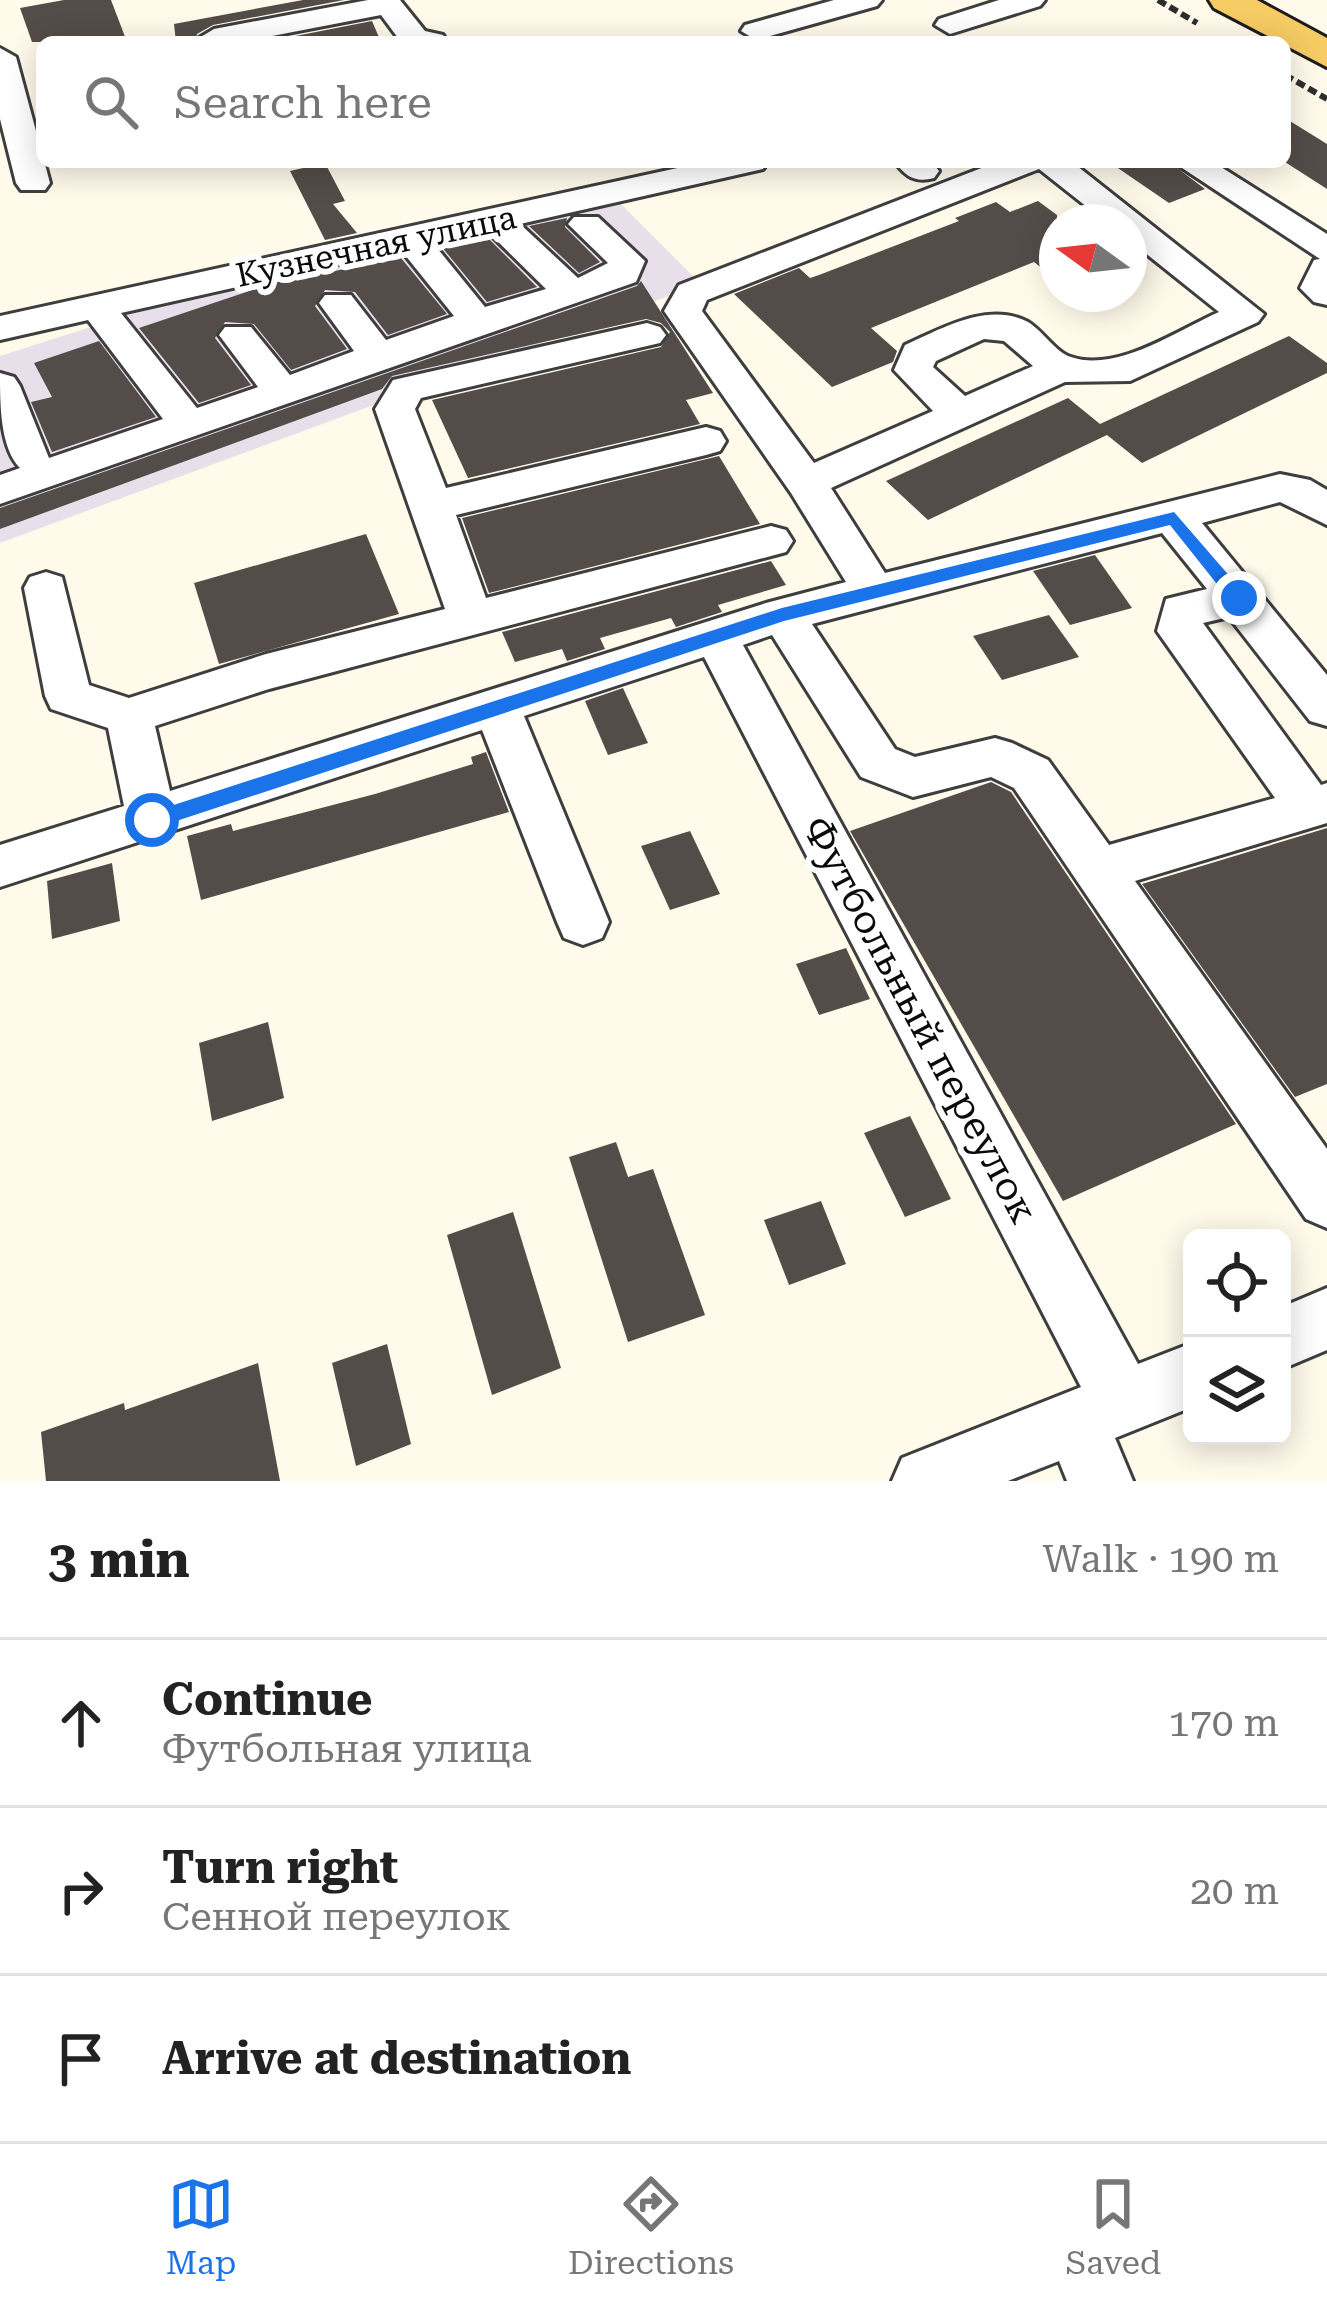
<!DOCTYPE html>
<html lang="en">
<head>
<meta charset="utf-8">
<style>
  :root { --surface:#fff; --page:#f6f6f6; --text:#222; --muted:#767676; --line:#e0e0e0; --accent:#1a73e8 }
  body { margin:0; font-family:"Roboto Serif",serif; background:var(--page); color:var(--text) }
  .controls { position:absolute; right:36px; bottom:36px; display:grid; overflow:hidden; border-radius:18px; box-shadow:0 6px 30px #0003 }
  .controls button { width:108px; height:108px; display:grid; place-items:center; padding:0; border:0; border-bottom:3px solid var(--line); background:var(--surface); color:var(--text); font:60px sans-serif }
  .compass { position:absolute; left:1039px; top:204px; width:108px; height:108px; border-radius:50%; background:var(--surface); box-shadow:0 6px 30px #0003; rotate:285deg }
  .stop { position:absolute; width:36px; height:36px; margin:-27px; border:9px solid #1a73e8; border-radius:50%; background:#fff }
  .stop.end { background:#1a73e8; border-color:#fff; box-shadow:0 3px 12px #0008 }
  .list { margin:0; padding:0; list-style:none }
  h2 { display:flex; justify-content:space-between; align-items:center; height:156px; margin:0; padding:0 48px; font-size:51px }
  h2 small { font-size:39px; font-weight:400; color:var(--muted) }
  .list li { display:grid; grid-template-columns:78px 1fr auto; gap:36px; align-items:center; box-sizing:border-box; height:168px; padding:0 48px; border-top:3px solid var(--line) }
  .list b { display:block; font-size:45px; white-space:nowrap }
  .list p { margin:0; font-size:39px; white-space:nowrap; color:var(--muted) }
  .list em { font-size:39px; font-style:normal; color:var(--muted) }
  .icon { flex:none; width:66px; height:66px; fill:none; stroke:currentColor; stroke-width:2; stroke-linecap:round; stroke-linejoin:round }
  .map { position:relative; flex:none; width:1327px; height:1481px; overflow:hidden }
  .search { position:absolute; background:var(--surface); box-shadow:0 6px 30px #0003; left:36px; right:36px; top:36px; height:132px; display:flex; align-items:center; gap:30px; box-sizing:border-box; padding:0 42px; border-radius:18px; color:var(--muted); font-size:45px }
  .sheet { height:660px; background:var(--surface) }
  nav { display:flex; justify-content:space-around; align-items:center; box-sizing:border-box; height:168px; border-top:3px solid var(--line); background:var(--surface); font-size:33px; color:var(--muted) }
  nav a { display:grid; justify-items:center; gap:6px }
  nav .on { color:var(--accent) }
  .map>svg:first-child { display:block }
</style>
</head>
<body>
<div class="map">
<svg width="1327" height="1481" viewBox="0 0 1327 1481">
  <rect width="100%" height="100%" fill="#fffaea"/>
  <path fill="#e9dfeb" d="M607,190L701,284L0,543V356L360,241Z"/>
  <g fill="#544c48">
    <path d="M64,0H111L127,42H32L20,8Z"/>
    <path d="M303,0H344L213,25L197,34L196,42H176L174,24Z"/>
    <path d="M372,21L381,42H265Z"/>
    <path d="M1285,118L1327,144V189L1285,162Z"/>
    <path d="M1109,162H1169L1205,189L1169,203Z"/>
    <path d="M325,163L345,201L333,204L357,233L325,240L290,171Z"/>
    <path d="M1038,201L1057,215V280L1034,262L871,328L897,351L893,362L832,387L734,294L799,268L810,278L819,275L959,221L955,218L996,202L1010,212Z"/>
    <path d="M567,218L565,227L600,262L579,273L529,226Z"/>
    <path d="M486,236L537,287L487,302L441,246Z"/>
    <path d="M401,258L447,314L388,335L355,292L325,290L315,306L347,349L291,370L254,324L225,322L215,338L251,385L199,403L139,328L273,283Z"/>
    <path d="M641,281L713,393L686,400L700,424L468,478L432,400L661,347L670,332L661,323L646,319L392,376L382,389L0,529V508L637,286Z"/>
    <path d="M1289,336L1327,363V373L1142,463L1107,435L928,520L886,481L1068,398L1100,424Z"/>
    <path d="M99,341L156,417L52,452L31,402L52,397L34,363Z"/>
    <path d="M719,456L760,524L489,593L462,518Z"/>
    <path d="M366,534L399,614L219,664L194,583Z"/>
    <path d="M1095,555L1132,608L1070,625L1033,571Z"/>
    <path d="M771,561L786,585L718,605L722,612L676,627L671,618L600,638L605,649L567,661L562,649L515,662L502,632Z"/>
    <path d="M1049,615L1079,657L1002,680L973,636Z"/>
    <path d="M623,688L648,743L608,755L585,701Z"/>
    <path d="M486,752L509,812L201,900L187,836L231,824L233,831L375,794L473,764L471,757Z"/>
    <path d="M991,782L1011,792L1236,1124L1063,1201L850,831Z"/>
    <path d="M1327,828V1084L1295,1097L1142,884Z"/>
    <path d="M690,831L720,894L670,910L641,846Z"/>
    <path d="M112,863L120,921L52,939L47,881Z"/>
    <path d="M846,948L870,999L819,1015L796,964Z"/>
    <path d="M268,1022L284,1098L212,1121L199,1043Z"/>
    <path d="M910,1116L951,1199L905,1217L864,1133Z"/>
    <path d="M616,1142L628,1177L653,1169L705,1315L628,1342L569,1157Z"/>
    <path d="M821,1201L846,1264L789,1285L764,1220Z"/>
    <path d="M513,1212L561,1368L492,1395L447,1235Z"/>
    <path d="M387,1344L411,1444L356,1466L332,1363Z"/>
    <path d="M258,1363L280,1481H46L41,1432L124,1403L125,1410Z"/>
  </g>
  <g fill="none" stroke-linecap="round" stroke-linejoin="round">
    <defs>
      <g id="minor">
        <path d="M368,0H400L425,31L443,35L447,42H401L381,15L241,42H201L199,38L214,29Z"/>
        <path d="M834,0H882L877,6L756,40L741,31L745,25Z"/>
        <path d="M999,0H1045L1040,6L950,34L935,25L939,19Z"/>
        <path d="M0,48L16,57L50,183L45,190H21L16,183L0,119Z"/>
        <path d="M705,162H768L763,169L520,224L578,278L608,263L568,224L574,217H598L645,261L636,282L0,504V475L20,468C0,448 0,404 0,373L14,377L20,386L49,458L163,419L88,320L0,340V316ZM487,231L546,289L485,307L433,243ZM401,250L454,316L386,340L351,295H325L319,303L354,351L290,375L251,327H225L219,335L258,387L197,408L121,313Z"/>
        <path d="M895,162H932L939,171L934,178C916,183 906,177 895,162Z"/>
        <path d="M997,162H1072L1264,314L1258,322L1130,381L1065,382L831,488L885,573L1280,474L1310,480L1327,490V525L1280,502L1202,523L1327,675V726L1310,721L1229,617L1203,623L1321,785L1327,783V823L1135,881L1327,1149V1228L1306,1219L1014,788L991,777L913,797L861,777L772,635L743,645L1138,1364L1192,1343V1407L1115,1438L1133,1481H1067L1059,1461L1008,1481H892L902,1458L1081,1387L704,657L524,716L609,922L602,938L583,945L564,938L557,922L482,730L0,887V845L124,806L108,728L51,709L45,696L24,588L30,577L46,572L62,577L89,685L129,698L266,654L445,609L375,409L393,380L647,323L660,327L666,335L660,343L421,398L415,409L446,488L706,427L720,431L726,441L720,451L706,455L456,515L486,598L771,526L786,530L793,541L786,552L771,556L269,689L155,726L170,791L766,603L846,582L791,493L664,311L679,285ZM1039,169L1106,222H1129V240L1219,312C1178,330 1117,373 1071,357C1055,352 1043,331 1028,322C988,301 941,329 905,345L894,370L933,411L814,463L702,311L707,300ZM984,339L1004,341L1033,366L965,396L933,367L936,361ZM1162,533L1207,589L1166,599L1157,631L1275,798L1109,845L1048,760L1012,743L995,738L915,757L895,749L812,624Z"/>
        <path d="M1173,162H1213L1327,234V305L1314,302L1300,288L1314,260L1320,259Z"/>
        <path d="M1327,1288V1350L1282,1369V1307Z"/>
      </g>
      <path id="major" d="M1209,0H1257L1327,38V67L1214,8Z"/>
    </defs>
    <use href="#minor" stroke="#3e3e3e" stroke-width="6"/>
    <use href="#major" stroke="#1c1c1c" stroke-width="6"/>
    <g stroke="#2d2d2d" stroke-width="6" stroke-dasharray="9 4.5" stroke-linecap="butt">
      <path d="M1158,0L1197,23"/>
      <path d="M1285,75L1327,99"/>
    </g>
    <use href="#minor" fill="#fff" fill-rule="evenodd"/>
    <use href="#major" fill="#f6cb63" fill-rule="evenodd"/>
  </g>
  <path fill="#1a73e8" d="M1174,512L1245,594V603H1232L1170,525L784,621L152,829L142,820L152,812L782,608Z"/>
  <g text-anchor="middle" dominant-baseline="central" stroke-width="12" stroke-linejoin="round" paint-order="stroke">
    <g font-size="33" fill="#0b0b0b" stroke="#fff">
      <text transform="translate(376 246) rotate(-12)">Кузнечная улица</text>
    </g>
    <g font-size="39" fill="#0b0b0b" stroke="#fff">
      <text transform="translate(920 1020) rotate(62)">Футбольный переулок</text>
    </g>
  </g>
</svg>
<div class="controls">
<button><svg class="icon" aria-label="locate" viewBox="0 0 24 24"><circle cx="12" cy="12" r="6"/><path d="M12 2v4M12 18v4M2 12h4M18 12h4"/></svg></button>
<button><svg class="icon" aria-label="layers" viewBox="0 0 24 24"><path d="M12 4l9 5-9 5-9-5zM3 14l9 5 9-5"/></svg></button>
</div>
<svg class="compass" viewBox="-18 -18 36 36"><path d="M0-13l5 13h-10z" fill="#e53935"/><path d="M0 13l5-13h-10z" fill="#767676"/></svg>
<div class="stop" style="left:152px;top:820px"></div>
<div class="stop end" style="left:1239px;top:598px"></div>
<div class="search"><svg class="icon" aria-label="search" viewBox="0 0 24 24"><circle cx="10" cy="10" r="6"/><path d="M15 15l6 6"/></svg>Search here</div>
</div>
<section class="sheet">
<h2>3 min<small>Walk · 190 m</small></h2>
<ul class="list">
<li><svg class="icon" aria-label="ahead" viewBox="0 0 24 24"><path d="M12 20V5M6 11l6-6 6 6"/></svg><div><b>Continue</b><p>Футбольная улица</p></div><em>170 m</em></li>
<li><svg class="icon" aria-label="right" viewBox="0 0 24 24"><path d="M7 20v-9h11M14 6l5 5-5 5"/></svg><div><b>Turn right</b><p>Сенной переулок</p></div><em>20 m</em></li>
<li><svg class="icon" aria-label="arrive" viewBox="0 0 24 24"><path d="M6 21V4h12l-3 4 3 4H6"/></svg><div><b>Arrive at destination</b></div></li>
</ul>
</section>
<nav>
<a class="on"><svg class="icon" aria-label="map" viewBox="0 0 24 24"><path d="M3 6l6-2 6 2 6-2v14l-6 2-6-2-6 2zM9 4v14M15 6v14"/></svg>Map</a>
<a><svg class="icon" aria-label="directions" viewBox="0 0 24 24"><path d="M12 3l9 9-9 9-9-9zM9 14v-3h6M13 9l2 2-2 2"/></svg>Directions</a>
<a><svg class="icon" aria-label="saved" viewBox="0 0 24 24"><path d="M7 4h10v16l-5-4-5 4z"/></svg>Saved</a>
</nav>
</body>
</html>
